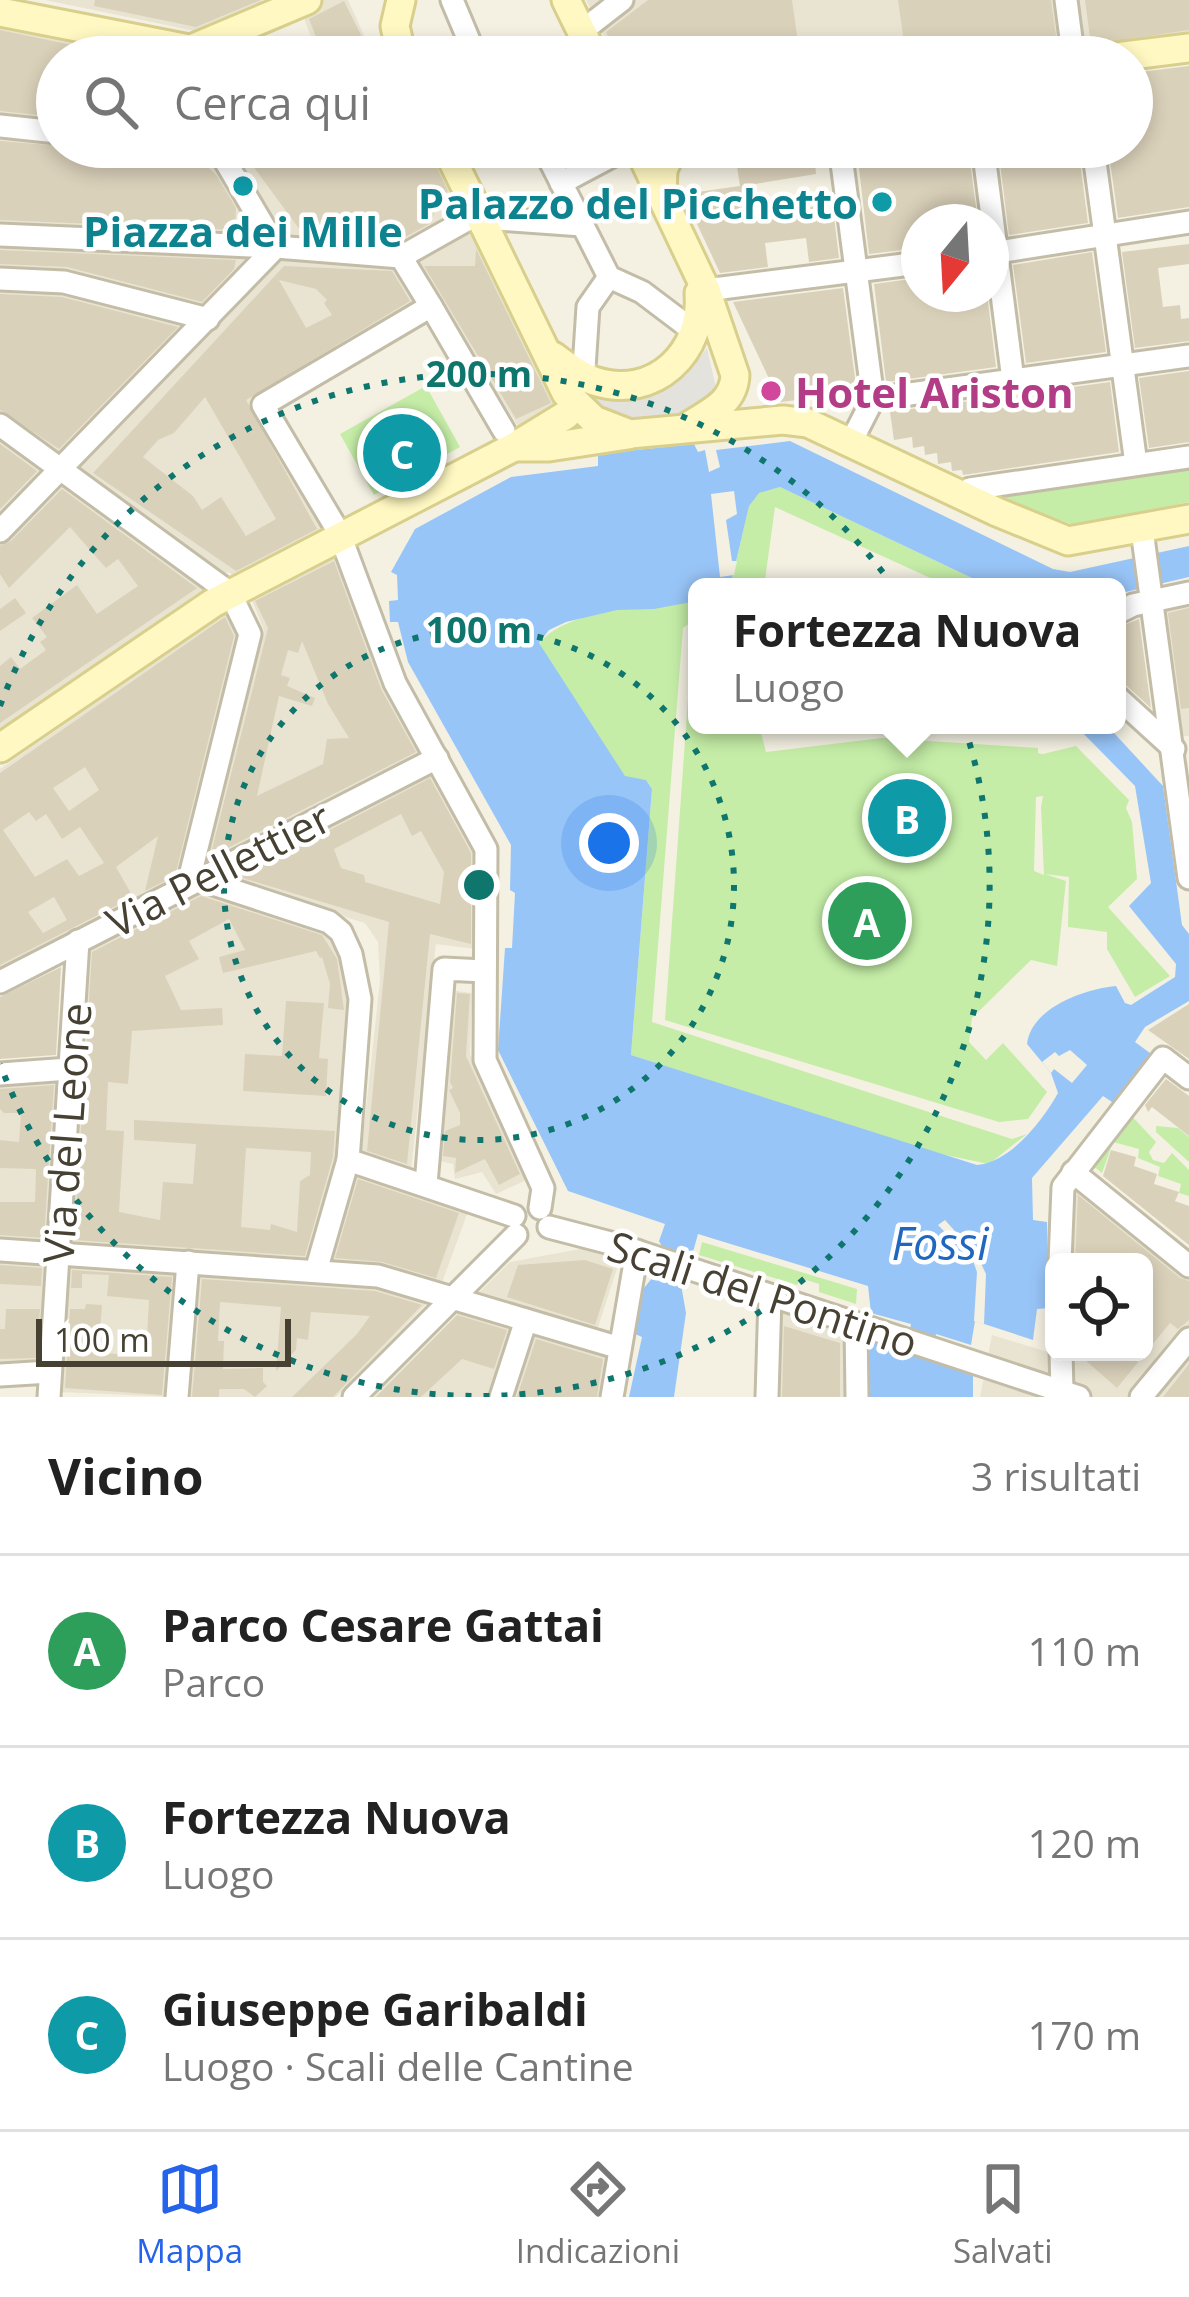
<!DOCTYPE html>
<html lang="it">
<head>
<meta charset="utf-8">
<style>
  :root { --surface:#fff; --page:#f2f2f2; --text:#222; --muted:#767676; --line:#e0e0e0; --accent:#2563eb }
  body { margin:0; font-family:"Open Sans",sans-serif; background:var(--page); color:var(--text) }
  .controls { position:absolute; right:36px; bottom:36px; display:grid; overflow:hidden; border-radius:18px; box-shadow:0 6px 18px #0003 }
  .controls button { width:108px; height:108px; display:grid; place-items:center; padding:0; border:0; border-bottom:3px solid var(--line); background:var(--surface); color:var(--text); font:60px sans-serif }
  .compass { position:absolute; left:901px; top:204px; width:108px; height:108px; border-radius:50%; background:var(--surface); box-shadow:0 6px 18px #0003; rotate:198deg }
  .scale { position:absolute; left:36px; bottom:30px; width:255px; box-sizing:border-box; padding-left:12px; border:6px solid #464133; border-top:0; font-size:33px; line-height:42px; white-space:nowrap; color:#464133; -webkit-text-stroke:9px #fff; paint-order:stroke }
  .you { position:absolute; left:609px; top:843px; width:42px; height:42px; margin:-30px; border:9px solid #fff; border-radius:50%; background:#1a73e8; box-shadow:0 0 0 18px #1a73e833 }
  .badge { display:grid; place-items:center; width:78px; height:78px; border-radius:50%; background:var(--accent); color:#fff; font-size:39px; font-weight:700 }
  .pin { position:absolute; translate:-50% -50%; border:6px solid #fff; box-shadow:0 3px 12px #0006 }
  .popup { position:absolute; left:688px; top:578px; width:438px; height:156px; box-sizing:border-box; display:grid; place-content:center; border-radius:18px; background:var(--surface); filter:drop-shadow(0 3px 9px #0005); font-size:39px; white-space:nowrap; color:var(--muted) }
  .popup b { font-size:45px; color:var(--text) }
  .popup::after { content:''; position:absolute; left:50%; top:100%; margin-left:-24px; border:24px solid transparent; border-top-color:var(--surface) }
  .list { margin:0; padding:0; list-style:none }
  h2 { display:flex; justify-content:space-between; align-items:center; height:156px; margin:0; padding:0 48px; font-size:51px }
  h2 small { font-size:39px; font-weight:400; color:var(--muted) }
  .list li { display:grid; grid-template-columns:78px 1fr auto; gap:36px; align-items:center; box-sizing:border-box; height:192px; padding:0 48px; border-top:3px solid var(--line) }
  .list b { display:block; font-size:45px; white-space:nowrap }
  .list p { margin:0; font-size:39px; white-space:nowrap; color:var(--muted) }
  .list em { font-size:39px; font-style:normal; color:var(--muted) }
  .icon { flex:none; width:66px; height:66px; fill:none; stroke:currentColor; stroke-width:2; stroke-linecap:round; stroke-linejoin:round }
  .map { position:relative; flex:none; width:1189px; height:1397px; overflow:hidden }
  .search { position:absolute; background:var(--surface); box-shadow:0 6px 18px #0003; left:36px; right:36px; top:36px; height:132px; display:flex; align-items:center; gap:30px; box-sizing:border-box; padding:0 42px; border-radius:66px; color:var(--muted); font-size:45px }
  .sheet { height:732px; background:var(--surface) }
  nav { display:flex; justify-content:space-around; align-items:center; box-sizing:border-box; height:168px; border-top:3px solid var(--line); background:var(--surface); font-size:33px; color:var(--muted) }
  nav a { display:grid; justify-items:center; gap:6px }
  nav .on { color:var(--accent) }
  .map>svg:first-child { display:block }
</style>
</head>
<body>
<div class="map">
<svg width="1189" height="1397" viewBox="0 0 1189 1397">
  <rect width="100%" height="100%" fill="#f4f1e3"/>
  <g fill="#e9e4d1">
    <path d="M45,0H262L263,4L200,32Z"/>
    <path d="M297,0H348L374,57H346L316,50Z"/>
    <path d="M586,0H1189V35L1025,57H614Z"/>
    <path d="M0,25L164,57H57V147H431L454,192L444,203L438,233L472,227L564,402L518,426L436,292L250,399L324,530L239,578L228,572L0,731Z"/>
    <path d="M333,555L379,673L430,753L217,865L202,862L264,630L251,598Z"/>
    <path d="M1189,595V736H1178L1162,601Z"/>
    <path d="M230,611L245,640L183,883L0,978V769Z"/>
    <path d="M435,764L480,853L475,949L436,944L411,1170L361,1155L380,981L378,942L365,923L226,881V871Z"/>
    <path d="M202,884L318,924L334,939L346,964L353,991L344,1159L314,1265L67,1249L85,944Z"/>
    <path d="M449,990L472,993L470,1055L479,1065L531,1178L496,1194L482,1172L455,1179L453,1164L436,1160Z"/>
    <path d="M66,1075L54,1249L0,1245V1080Z"/>
    <path d="M354,1169L470,1206L440,1288L326,1266Z"/>
    <path d="M1074,1178L1189,1272V1397H980L992,1335L1067,1358L1068,1352H1144V1262H1069Z"/>
    <path d="M591,1247L621,1256L593,1343L615,1350L606,1397H374L510,1262Z"/>
    <path d="M0,1253L54,1256L48,1362L0,1365Z"/>
    <path d="M65,1257L183,1264L174,1397L59,1392Z"/>
    <path d="M192,1266L370,1278L430,1300L336,1397H185Z"/>
    <path d="M778,1312L848,1334V1397H777Z"/>
  </g>
  <g fill="#c5eda7" fill-rule="evenodd">
    <path d="M426,386L460,447L431,463L413,432L383,448L400,481L374,495L340,434Z"/>
    <path d="M1189,466V502L1074,525L996,497Z"/>
    <path d="M780,487L991,587H950L775,507L764,587H730L749,505L758,493Z"/>
    <path d="M697,601V618L683,628L652,1022L1012,1139L1027,1134L989,1164L926,1151L631,1055L652,789L646,780L625,777L539,644C566,608 654,605 697,601Z"/>
    <path d="M697,670V725H759L766,752L882,738L1038,748V753L1043,754L1076,746L1129,800L1126,808L1132,822L1137,879L1108,907L1170,976L1135,997L1107,949V932L1068,927L1069,877L1045,874L1066,881L1057,966L1031,960L972,1018L969,1042L986,1060L1003,1043L1047,1092L1028,1119L999,1122L665,1020L690,671ZM1043,796L1041,807L1044,875L1034,871L1036,797Z"/>
    <path d="M1128,1112L1156,1142L1149,1152L1153,1160L1164,1163L1172,1153L1189,1170V1196L1179,1193L1181,1184L1158,1176L1160,1167L1138,1158L1139,1149L1113,1142L1102,1173L1088,1162Z"/>
    <path d="M1156,1126L1178,1128L1189,1137V1162L1156,1132Z"/>
    <path d="M702,1242L857,1289L856,1304L819,1292V1284L800,1278L797,1285L699,1255Z"/>
  </g>
  <path fill="#e4e2dc" d="M707,348L716,388L693,413L661,422H627L589,408L574,379L662,387L686,375Z"/>
  <path fill="#98c5f8" d="M790,441L1053,569L1070,572L1189,546V577L1117,594V587H991L780,487L759,493L749,506L730,587H697V601L654,609L617,610L566,622L549,630L539,643L625,776L646,780L652,789L631,1055L977,1165C1010,1163 1043,1120 1058,1093L1051,1073L1027,1044C1031,1008 1084,989 1116,986L1125,1003L1131,1005L1175,977L1176,964L1129,906L1151,883L1135,786L1076,726L1052,730L1051,725H1117V715L1124,722L1114,733L1163,786L1182,925L1189,934V1001L1145,1027L1135,1042L1154,1056L1115,1104L1103,1096L1032,1178L1033,1220L1047,1222L1048,1308L1037,1309L1033,1340L975,1321L971,1345L936,1334L932,1361L973,1374V1397H865V1340L906,1352L911,1324L871,1313L868,1286L698,1234L693,1252L686,1256L680,1279L686,1313L674,1397H629L642,1337L635,1334L644,1288L657,1272L664,1250L659,1241L665,1224L568,1191L498,1050L505,948H512L515,893L510,890L511,845L408,662L398,622H390L389,601L398,600L397,575L391,572L415,529L511,477L598,466V454L694,444L698,452L705,450L709,472L720,467L716,450Z"/>
  <g fill="#f4f1e3">
    <path d="M734,491L737,514L726,520L732,561H737L734,575L720,577L711,494Z"/>
    <path d="M1070,1050L1087,1065L1072,1083L1054,1069L1051,1073L1042,1062L1055,1052L1059,1056Z"/>
    <path d="M945,1220L978,1257L986,1274L984,1324L974,1321L977,1272L973,1261L938,1225Z"/>
  </g>
  <g fill="#dad1ba" fill-rule="evenodd">
    <path d="M95,0H261L196,27L94,6Z"/>
    <path d="M648,0H792L800,57H618L606,32Z"/>
    <path d="M898,0H1051L1058,50L1007,57H906Z"/>
    <path d="M1085,0H1189V30L1091,45Z"/>
    <path d="M344,1L372,57L320,47L309,19Z"/>
    <path d="M0,30L101,51L100,57H57V117L0,111Z"/>
    <path d="M1189,66V207L1118,218L1108,147H1132V73Z"/>
    <path d="M0,141L181,156L209,168L217,176L236,208L235,230L0,220Z"/>
    <path d="M239,147H427L448,191L439,198L431,223L398,241L303,234Z"/>
    <path d="M734,147H814L816,174L749,185L753,214L819,206L821,218L834,217L839,258L809,262L806,238L765,243L768,267L720,273L683,194L740,186Z"/>
    <path d="M918,147H968L978,222H919V248L869,254L859,168L919,161Z"/>
    <path d="M998,147H1078L1088,223L1009,235Z"/>
    <path d="M1189,244V264L1158,268L1163,307L1180,305L1181,319L1189,318V341L1135,348L1122,252Z"/>
    <path d="M476,249L551,403L516,419L424,266H475Z"/>
    <path d="M0,250L236,260L234,269L202,302L67,267L0,264Z"/>
    <path d="M1092,252L1106,352L1026,363L1013,265Z"/>
    <path d="M284,266L392,271L410,301L246,400L317,529L236,571L93,473ZM279,280L316,289L327,300L324,303L332,315L306,328ZM205,397L276,519L246,536L221,497L202,510L193,496L143,457L158,440L174,433Z"/>
    <path d="M919,278V294H987L996,367L886,382L874,284Z"/>
    <path d="M843,288L857,393L780,402L733,302Z"/>
    <path d="M0,294L62,297L178,327L59,449L0,410Z"/>
    <path d="M1189,371V442L1149,448L1139,378Z"/>
    <path d="M1110,382L1119,452L963,475L962,470L952,471L951,462L938,464L937,453L925,455L924,446L913,448L912,437L894,440L890,412Z"/>
    <path d="M0,444L37,471L0,509Z"/>
    <path d="M62,489L197,588L0,723V666L11,657L20,669L46,650L40,642L47,637L32,618L77,585L97,614L138,586L118,559L106,568L70,527L9,588L0,574V546L11,541Z"/>
    <path d="M334,561L381,689L416,752L210,857L268,628L255,601ZM302,641L328,704L349,738L327,739L323,764L257,796L279,696L312,706L315,698L287,686L290,678L281,675L288,650L298,653Z"/>
    <path d="M15,598L26,613L0,631V609Z"/>
    <path d="M1189,608V708L1181,709L1168,613Z"/>
    <path d="M225,617L234,636L175,876L145,891L158,836L116,867L133,897L0,965V773ZM85,767L99,790L69,811L53,788ZM29,812L36,821L46,814L62,839L80,827L104,863L79,876L67,859L35,877L3,830ZM54,897L67,920L43,933L28,912Z"/>
    <path d="M1139,619L1151,708L1127,686L1117,682V628Z"/>
    <path d="M430,778L471,853V944L430,934L407,1164L367,1151L389,922L239,877ZM401,814L412,836L421,831L444,872L440,904L365,882L364,875L341,868L334,849Z"/>
    <path d="M201,896L322,935L337,959L344,1010L328,1008L330,984L322,957L320,958L316,951L223,973L219,957L245,950L229,919L189,941L199,959L165,976L181,1010L222,1008L223,1025L132,1031L128,1084L108,1082L106,1130L124,1131L119,1212L160,1220L163,1182L193,1184L196,1144L134,1140V1120L335,1131L333,1157L305,1256L74,1240L92,952ZM246,1148L311,1152L310,1175L300,1181L297,1232L271,1224L270,1230L241,1227Z"/>
    <path d="M61,967L56,1055L0,1059V997Z"/>
    <path d="M457,993L470,994L466,1056L520,1174L499,1185L485,1159L455,1173L456,1158L443,1156L445,1131L460,1125V1113L449,1090L453,1088L450,1082Z"/>
    <path d="M286,1001L324,1003L319,1058L328,1059L326,1096L243,1091L245,1054L282,1056Z"/>
    <path d="M1189,1004V1059L1148,1030Z"/>
    <path d="M1166,1079L1189,1096V1136L1152,1107L1148,1112L1145,1105Z"/>
    <path d="M54,1085L44,1238L0,1235V1202H35L36,1169L0,1168V1140L19,1142L21,1113H4L0,1109V1089Z"/>
    <path d="M1111,1150L1136,1157L1134,1166L1157,1174L1154,1184L1179,1192L1175,1201L1189,1206V1245L1103,1176Z"/>
    <path d="M358,1179L459,1213L436,1278L382,1262L335,1258Z"/>
    <path d="M1078,1195L1180,1278L1189,1281V1320L1178,1329L1170,1323L1117,1388L1076,1352H1144V1262H1075Z"/>
    <path d="M585,1260L613,1269L595,1325L507,1297L518,1265Z"/>
    <path d="M0,1265L42,1268L41,1286L0,1284Z"/>
    <path d="M72,1270L172,1277L162,1395L65,1388L70,1309H85L86,1304L102,1305L99,1344H104L103,1353L146,1356L149,1300L107,1296L109,1275L82,1274V1288H71Z"/>
    <path d="M202,1279L375,1291L422,1305L333,1397H292L357,1334L370,1316L311,1312L308,1340L297,1338L296,1350L276,1371L281,1307L220,1302L218,1341H224L223,1369L263,1368V1382L267,1386L255,1397L244,1389H219V1397H192Z"/>
    <path d="M6,1309H40L36,1358L0,1359V1329H5Z"/>
    <path d="M457,1315L507,1330L494,1369L462,1359L421,1397H376Z"/>
    <path d="M784,1326L840,1343V1397H782Z"/>
    <path d="M536,1339L603,1359L597,1397H517Z"/>
    <path d="M1189,1364V1397H1163Z"/>
  </g>
  <g fill="none" stroke-linecap="round" stroke-linejoin="round">
    <defs>
      <g id="street">
        <path d="M452,0L473,50L482,57"/>
        <path d="M1066,0L1072,46"/>
        <path d="M582,31L622,0"/>
        <path d="M0,126L57,132"/>
        <path d="M193,147L221,154L223,147"/>
        <path d="M543,147L609,277L642,292L687,326"/>
        <path d="M843,147L840,148L873,399"/>
        <path d="M983,147L1013,380"/>
        <path d="M1093,147L1136,464"/>
        <path d="M221,154L276,247"/>
        <path d="M561,183L625,149"/>
        <path d="M498,219L582,225"/>
        <path d="M0,235L276,247L401,257L479,213"/>
        <path d="M991,253L1189,222"/>
        <path d="M401,257L431,306"/>
        <path d="M0,279L64,282L208,319"/>
        <path d="M706,290L919,263"/>
        <path d="M584,368L588,307L609,277"/>
        <path d="M873,399L1189,356"/>
        <path d="M0,425L230,593L250,634L188,884"/>
        <path d="M851,442L873,399"/>
        <path d="M966,497L970,489L1189,457"/>
        <path d="M335,526L263,405L431,306L504,431"/>
        <path d="M1142,530L1189,878"/>
        <path d="M0,531L276,247"/>
        <path d="M340,535L395,683L486,849L485,1060L543,1188L540,1208"/>
        <path d="M1117,613L1133,605L1189,593"/>
        <path d="M1117,697L1174,749"/>
        <path d="M198,879L329,922L341,932L351,954L360,999L348,1160L316,1271"/>
        <path d="M0,982L437,758"/>
        <path d="M0,1074L69,1069"/>
        <path d="M348,1160L514,1216"/>
        <path d="M1073,1172L1189,1266"/>
        <path d="M426,1184L444,969L484,971"/>
        <path d="M549,1227L618,1245L1079,1397"/>
        <path d="M0,1250L378,1276L620,1348"/>
        <path d="M1060,1262L1063,1187L1163,1058L1189,1078"/>
        <path d="M856,1324L857,1397"/>
        <path d="M1061,1352L1062,1392"/>
        <path d="M0,1375L50,1372"/>
        <path d="M49,1397L78,941"/>
        <path d="M177,1397L188,1262"/>
        <path d="M354,1397L516,1235"/>
        <path d="M501,1397L526,1320"/>
        <path d="M612,1397L637,1251"/>
        <path d="M767,1397L770,1296"/>
        <path d="M1141,1397L1189,1339"/>
      </g>
      <g id="secondary">
        <path d="M401,0L395,26L402,57"/>
        <path d="M566,0L594,57"/>
        <path d="M0,12L230,57"/>
        <path d="M189,50L307,0"/>
        <path d="M1116,57L1189,48"/>
        <path d="M446,147L566,393L594,420L630,434L783,420L808,423L997,512L1068,541L1189,519"/>
        <path d="M638,147L706,290L735,375C734,402 711,412 690,425"/>
        <path d="M662,195L663,170L673,147"/>
        <path d="M553,356C565,365 579,376 594,381C655,401 704,351 699,293"/>
        <path d="M518,447H549L628,435"/>
        <path d="M0,748L213,603L514,447L566,415L575,405"/>
      </g>
    </defs>
    <use href="#street" stroke="#c3bda8" stroke-width="27"/>
    <use href="#secondary" stroke="#d9cf8d" stroke-width="33"/>
    <use href="#street" stroke="#fff" stroke-width="21"/>
    <use href="#secondary" stroke="#fff8c2" stroke-width="27"/>
  </g>
  <g fill="none" stroke="#0f766e" stroke-width="6" stroke-dasharray="6 12">
    <circle cx="479" cy="885" r="255"/>
    <path d="M0 706A511 511 0 1 1 0 1064"/>
  </g>
  <g fill="#0f9aa8" stroke="#fff" stroke-width="4.5">
    <circle cx="243" cy="186" r="12"/>
    <circle cx="882" cy="202" r="12"/>
  </g>
  <circle fill="#d1479c" stroke="#fff" stroke-width="4.5" cx="771" cy="391" r="12"/>
  <g text-anchor="middle" dominant-baseline="central" stroke-width="9" stroke-linejoin="round" paint-order="stroke">
    <g font-size="42" font-weight="bold" fill="#0d838f" stroke="#fff" text-anchor="end">
      <text x="858" y="202">Palazzo del Picchetto</text>
      <text x="243" y="230" text-anchor="middle">Piazza dei Mille</text>
    </g>
    <g font-size="42" font-weight="bold" fill="#b23c85" stroke="#fff" text-anchor="start">
      <text x="795" y="391">Hotel Ariston</text>
    </g>
    <g font-size="42" fill="#464133" stroke="#fff">
      <text transform="translate(218 869) rotate(-27)">Via Pellettier</text>
      <text transform="translate(66 1133) rotate(-86)">Via del Leone</text>
      <text transform="translate(763 1293) rotate(18)">Scali del Pontino</text>
    </g>
    <g font-size="45" font-style="italic" fill="#2068be" stroke="#fff">
      <text x="940" y="1242">Fossi</text>
    </g>
  </g>
  <circle cx="479" cy="885" r="18" fill="#0f766e" stroke="#fff" stroke-width="6"/>
  <g font-size="36" text-anchor="middle" font-weight="bold" fill="#0f766e" stroke="#fff" stroke-width="9" stroke-linejoin="round" paint-order="stroke">
    <text x="479" y="387">200 m</text>
    <text x="479" y="643">100 m</text>
  </g>
</svg>
<div class="controls">
<button><svg class="icon" aria-label="locate" viewBox="0 0 24 24"><circle cx="12" cy="12" r="6"/><path d="M12 2v4M12 18v4M2 12h4M18 12h4"/></svg></button>
</div>
<svg class="compass" viewBox="-18 -18 36 36"><path d="M0-13l5 13h-10z" fill="#e53935"/><path d="M0 13l5-13h-10z" fill="#767676"/></svg>
<div class="scale">100 m</div>
<div class="you"></div>
<div class="pin badge" style="left:867px;top:921px;background:#2e9e5b">A</div>
<div class="pin badge" style="left:907px;top:818px;background:#0f9aa8">B</div>
<div class="popup"><b>Fortezza Nuova</b>Luogo</div>
<div class="pin badge" style="left:402px;top:453px;background:#0f9aa8">C</div>
<div class="search"><svg class="icon" aria-label="search" viewBox="0 0 24 24"><circle cx="10" cy="10" r="6"/><path d="M15 15l6 6"/></svg>Cerca qui</div>
</div>
<section class="sheet">
<h2>Vicino<small>3 risultati</small></h2>
<ul class="list">
<li><span class="badge" style="background:#2e9e5b">A</span><div><b>Parco Cesare Gattai</b><p>Parco</p></div><em>110 m</em></li>
<li><span class="badge" style="background:#0f9aa8">B</span><div><b>Fortezza Nuova</b><p>Luogo</p></div><em>120 m</em></li>
<li><span class="badge" style="background:#0f9aa8">C</span><div><b>Giuseppe Garibaldi</b><p>Luogo · Scali delle Cantine</p></div><em>170 m</em></li>
</ul>
</section>
<nav>
<a class="on"><svg class="icon" aria-label="map" viewBox="0 0 24 24"><path d="M3 6l6-2 6 2 6-2v14l-6 2-6-2-6 2zM9 4v14M15 6v14"/></svg>Mappa</a>
<a><svg class="icon" aria-label="directions" viewBox="0 0 24 24"><path d="M12 3l9 9-9 9-9-9zM9 14v-3h6M13 9l2 2-2 2"/></svg>Indicazioni</a>
<a><svg class="icon" aria-label="saved" viewBox="0 0 24 24"><path d="M7 4h10v16l-5-4-5 4z"/></svg>Salvati</a>
</nav>
</body>
</html>
